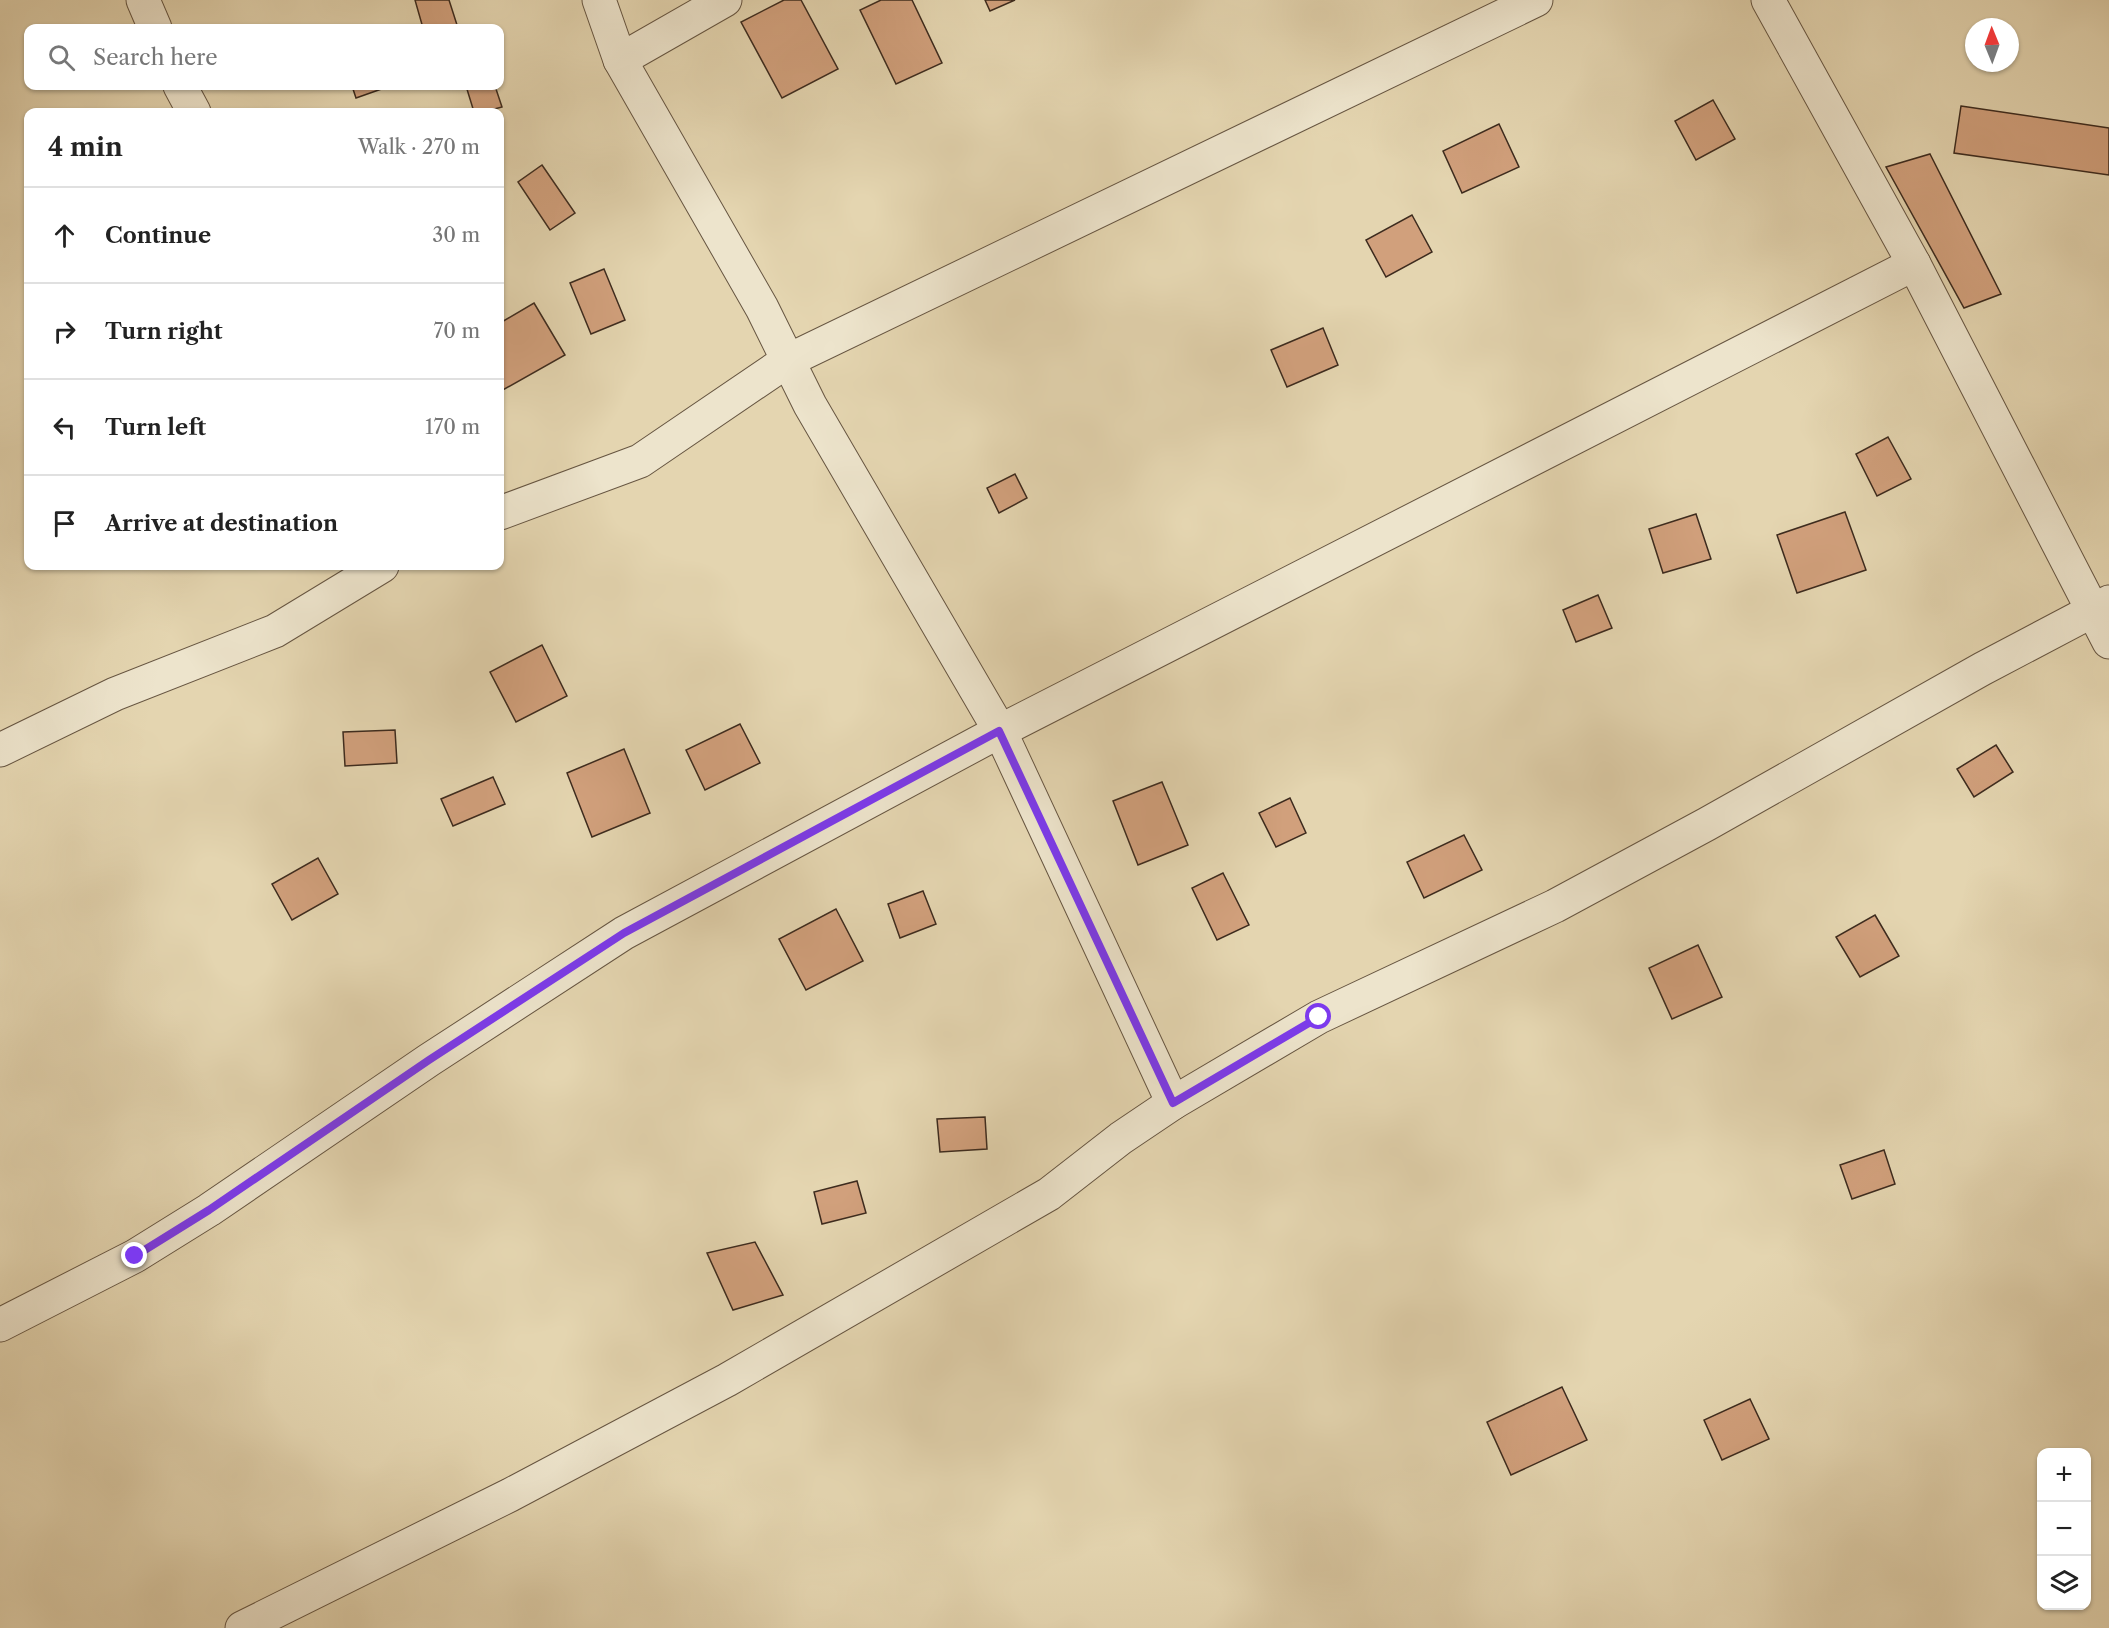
<!DOCTYPE html>
<html lang="en">
<head>
<meta charset="utf-8">
<style>
  :root { --surface:#fff; --page:#f6f6f6; --text:#222; --muted:#767676; --line:#e0e0e0 }
  body { margin:0; font-family:"Libre Caslon Text",serif; background:var(--page); color:var(--text) }
  .controls { position:absolute; right:18px; bottom:18px; display:grid; overflow:hidden; border-radius:12px; box-shadow:0 2px 4px #0004 }
  .controls button { width:54px; height:54px; display:grid; place-items:center; padding:0; border:0; border-bottom:2px solid var(--line); background:var(--surface); color:var(--text); font:30px sans-serif }
  .compass { position:absolute; left:1965px; top:18px; width:54px; height:54px; border-radius:50%; background:var(--surface); box-shadow:0 2px 4px #0004; rotate:359deg }
  .stop { position:absolute; width:18px; height:18px; margin:-14px; border:4px solid #7c3aed; border-radius:50%; background:#fff }
  .stop.end { background:#7c3aed; border-color:#fff; box-shadow:0 2px 6px #0008 }
  .list { margin:0; padding:0; list-style:none }
  h2 { display:flex; justify-content:space-between; align-items:center; height:78px; margin:0; padding:0 24px; font-size:26px }
  h2 small { font-size:20px; font-weight:400; color:var(--muted) }
  .list li { display:grid; grid-template-columns:39px 1fr auto; gap:18px; align-items:center; box-sizing:border-box; height:96px; padding:0 24px; border-top:2px solid var(--line) }
  .list b { display:block; font-size:22px; white-space:nowrap }
  .list em { font-size:20px; font-style:normal; color:var(--muted) }
  .icon { flex:none; width:33px; height:33px; fill:none; stroke:currentColor; stroke-width:2; stroke-linecap:round; stroke-linejoin:round }
  .map { position:relative; flex:none; width:2109px; height:1628px; overflow:hidden }
  .search { position:absolute; background:var(--surface); box-shadow:0 2px 4px #0004; left:24px; top:24px; width:480px; height:66px; display:flex; align-items:center; gap:15px; box-sizing:border-box; padding:0 21px; border-radius:12px; color:var(--muted); font-size:22px }
  .panel { position:absolute; background:var(--surface); box-shadow:0 2px 4px #0004; left:24px; top:108px; width:480px; height:462px; border-radius:12px }
  .map>svg:first-child { display:block }
</style>
</head>
<body>
<div class="map">
<svg width="2109" height="1628" viewBox="0 0 2109 1628">
  <rect width="100%" height="100%" fill="#e4d5b0"/>
  <filter id="stains"><feTurbulence type="fractalNoise" baseFrequency=".00333" numOctaves="4"/><feColorMatrix values="0 0 0 0 .2 0 0 0 0 .09 0 0 0 0 .02 0 0 0 .5 -.17"/></filter>
  <radialGradient id="worn" r=".72"><stop offset=".6" stop-color="#630" stop-opacity="0"/><stop offset="1" stop-color="#630" stop-opacity=".3"/></radialGradient>
  <g fill="#d1a07c" stroke="#3d2b1e" stroke-width="1.5">
    <path d="M415,0H449L458,28H423Z"/>
    <path d="M784,0H801L838,69L782,98L741,22Z"/>
    <path d="M881,0H912L942,63L896,84L860,10Z"/>
    <path d="M985,0H1015L990,11Z"/>
    <path d="M352,86H390L356,98Z"/>
    <path d="M466,86H495L502,107L483,112H474Z"/>
    <path d="M1713,100L1735,139L1696,160L1675,121Z"/>
    <path d="M1961,106L2109,128V175L1954,153Z"/>
    <path d="M1499,124L1519,167L1462,193L1443,151Z"/>
    <path d="M1930,154L2001,294L1964,308L1886,167Z"/>
    <path d="M542,165L575,213L550,230L518,182Z"/>
    <path d="M1412,215L1432,252L1386,277L1366,240Z"/>
    <path d="M604,269L625,320L591,334L570,283Z"/>
    <path d="M534,303L565,355L501,391L500,323Z"/>
    <path d="M1323,328L1338,365L1287,387L1271,350Z"/>
    <path d="M1888,437L1911,479L1877,496L1856,454Z"/>
    <path d="M1015,474L1027,498L999,513L987,488Z"/>
    <path d="M1845,512L1866,570L1797,593L1777,535Z"/>
    <path d="M1696,514L1711,559L1663,573L1649,529Z"/>
    <path d="M1598,595L1612,628L1576,642L1563,610Z"/>
    <path d="M542,645L567,696L516,722L490,672Z"/>
    <path d="M740,724L760,763L705,790L686,750Z"/>
    <path d="M395,730L397,763L345,766L343,732Z"/>
    <path d="M1996,745L2013,772L1974,797L1957,769Z"/>
    <path d="M624,749L650,813L592,837L567,773Z"/>
    <path d="M493,777L505,804L453,826L441,799Z"/>
    <path d="M1162,782L1188,845L1138,865L1113,801Z"/>
    <path d="M1290,798L1306,833L1276,847L1259,813Z"/>
    <path d="M1464,835L1482,870L1424,898L1407,862Z"/>
    <path d="M318,858L338,894L292,920L272,884Z"/>
    <path d="M1223,873L1249,925L1217,940L1192,888Z"/>
    <path d="M923,891L936,924L900,938L888,904Z"/>
    <path d="M836,909L863,961L806,990L779,939Z"/>
    <path d="M1875,915L1899,956L1860,977L1836,937Z"/>
    <path d="M1698,945L1722,997L1672,1019L1649,968Z"/>
    <path d="M985,1117L987,1149L940,1152L937,1119Z"/>
    <path d="M1884,1150L1895,1184L1852,1199L1840,1165Z"/>
    <path d="M857,1181L866,1213L822,1224L814,1192Z"/>
    <path d="M755,1242L783,1295L733,1310L707,1253Z"/>
    <path d="M1562,1387L1587,1440L1511,1475L1487,1422Z"/>
    <path d="M1750,1399L1769,1439L1722,1460L1704,1420Z"/>
  </g>
  <g fill="none" stroke-linecap="round" stroke-linejoin="round">
    <defs>
      <g id="street">
        <path d="M143,0L155,28"/>
        <path d="M599,0L620,60L762,308L810,405L1000,731L1173,1103"/>
        <path d="M1768,0L1914,264L2109,642"/>
        <path d="M620,60L725,0"/>
        <path d="M180,86L194,112"/>
        <path d="M500,513L640,461L787,361L1536,0"/>
        <path d="M0,750L115,694L275,631L382,566"/>
        <path d="M0,1325L135,1256L209,1210L429,1060L624,933L1000,731L1914,264"/>
        <path d="M242,1628L510,1495L727,1380L1049,1194L1121,1138L1173,1103L1319,1017L1555,906L1707,824L1982,669L2109,602"/>
      </g>
    </defs>
    <use href="#street" stroke="#675642" stroke-width="35"/>
    <use href="#street" stroke="#ede4cc" stroke-width="33"/>
  </g>
  <g fill="none" stroke-linecap="round" stroke-linejoin="round">
    <path stroke="#7c3aed" stroke-width="8" d="M135,1256L209,1210L429,1060L624,933L999,731L1173,1103L1319,1017"/>
  </g>
  <rect width="100%" height="100%" filter="url(#stains)"/>
  <rect width="100%" height="100%" fill="url(#worn)"/>
</svg>
<div class="controls">
<button>+</button>
<button>−</button>
<button><svg class="icon" aria-label="layers" viewBox="0 0 24 24"><path d="M12 4l9 5-9 5-9-5zM3 14l9 5 9-5"/></svg></button>
</div>
<svg class="compass" viewBox="-18 -18 36 36"><path d="M0-13l5 13h-10z" fill="#e53935"/><path d="M0 13l5-13h-10z" fill="#767676"/></svg>
<div class="stop" style="left:1319px;top:1017px"></div>
<div class="stop end" style="left:135px;top:1256px"></div>
<div class="search"><svg class="icon" aria-label="search" viewBox="0 0 24 24"><circle cx="10" cy="10" r="6"/><path d="M15 15l6 6"/></svg>Search here</div>
<section class="panel">
<h2>4 min<small>Walk · 270 m</small></h2>
<ul class="list">
<li><svg class="icon" aria-label="ahead" viewBox="0 0 24 24"><path d="M12 20V5M6 11l6-6 6 6"/></svg><div><b>Continue</b></div><em>30 m</em></li>
<li><svg class="icon" aria-label="right" viewBox="0 0 24 24"><path d="M7 20v-9h11M14 6l5 5-5 5"/></svg><div><b>Turn right</b></div><em>70 m</em></li>
<li><svg class="icon" aria-label="left" viewBox="0 0 24 24"><path d="M17 20v-9H6M10 6l-5 5 5 5"/></svg><div><b>Turn left</b></div><em>170 m</em></li>
<li><svg class="icon" aria-label="arrive" viewBox="0 0 24 24"><path d="M6 21V4h12l-3 4 3 4H6"/></svg><div><b>Arrive at destination</b></div></li>
</ul>
</section>
</div>
</body>
</html>
